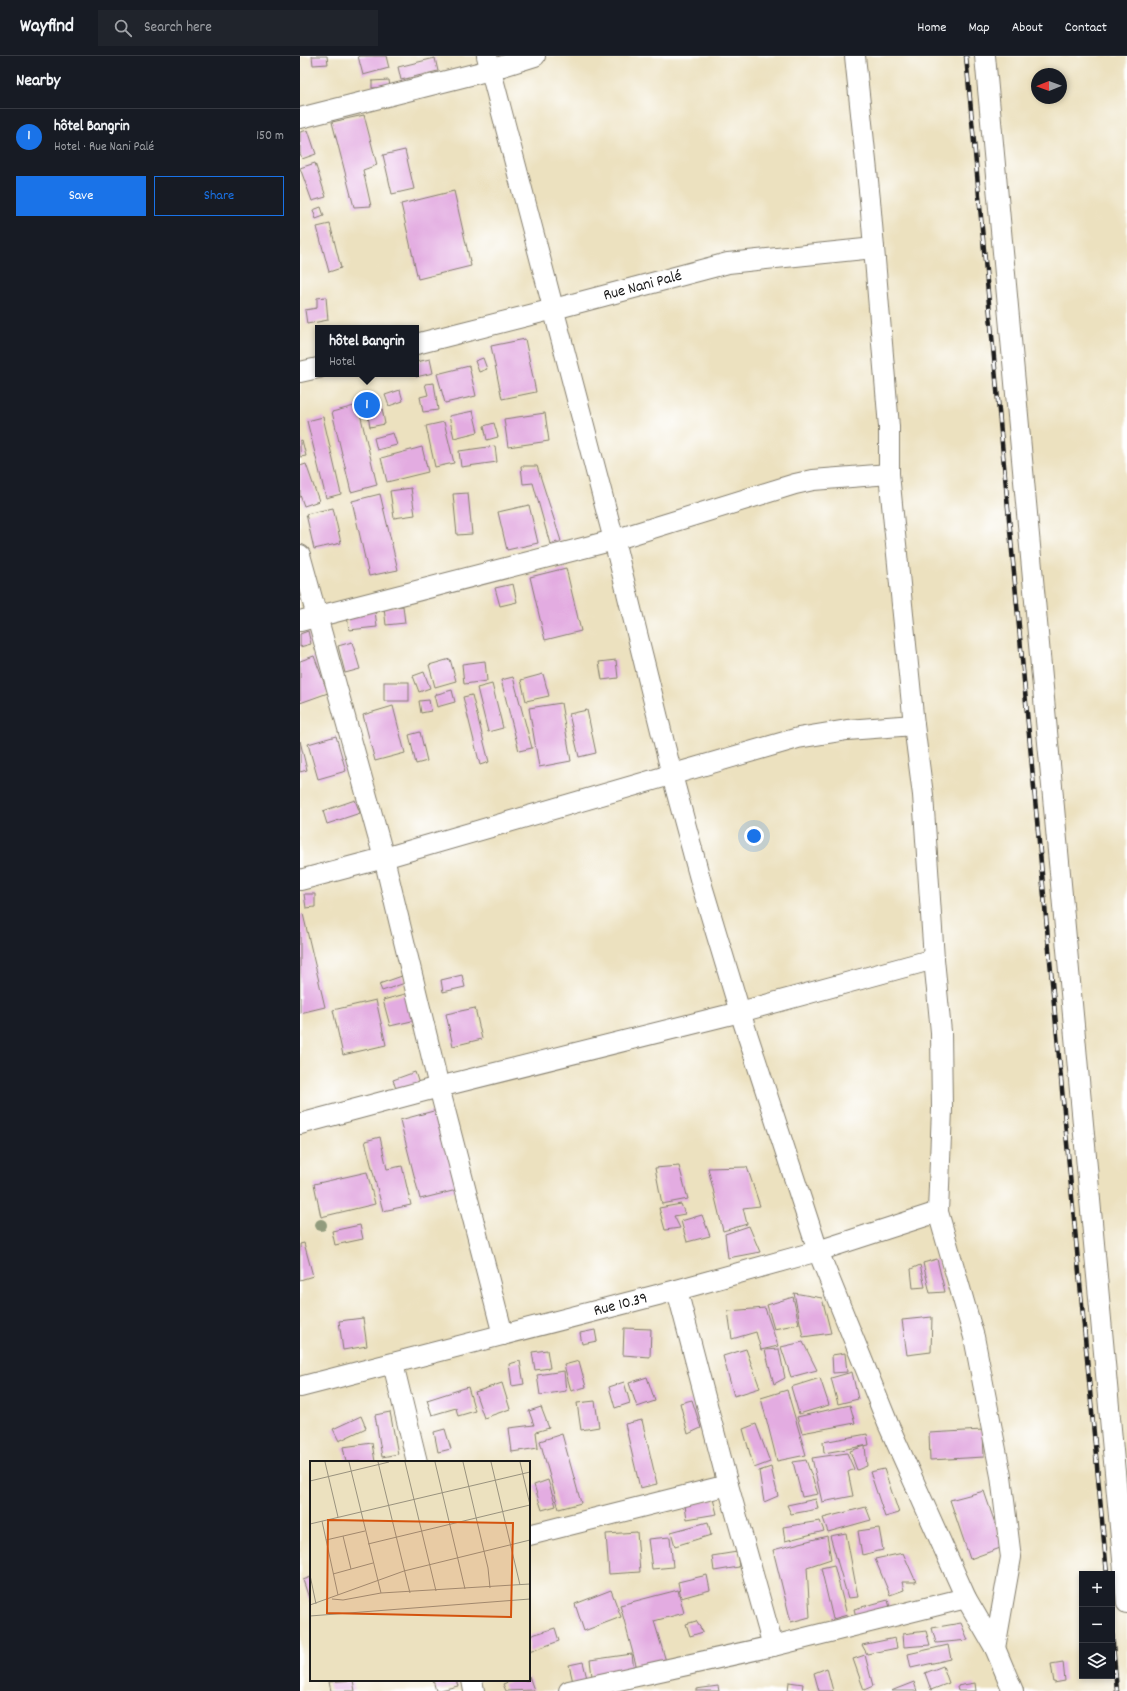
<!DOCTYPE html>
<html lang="en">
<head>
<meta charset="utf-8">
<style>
  :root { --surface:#171b24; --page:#20242c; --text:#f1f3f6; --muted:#9ea1a6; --line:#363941; --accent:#1a73e8 }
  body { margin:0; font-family:Dekko,sans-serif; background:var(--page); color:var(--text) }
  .controls { position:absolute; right:12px; bottom:12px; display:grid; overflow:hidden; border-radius:0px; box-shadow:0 2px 6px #0003 }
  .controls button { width:36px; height:36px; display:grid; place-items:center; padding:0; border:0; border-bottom:1px solid var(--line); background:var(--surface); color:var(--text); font:20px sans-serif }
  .compass { position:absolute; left:731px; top:12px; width:36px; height:36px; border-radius:50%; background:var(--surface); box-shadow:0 2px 6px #0003; rotate:269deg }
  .you { position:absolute; left:454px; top:780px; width:14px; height:14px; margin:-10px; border:3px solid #fff; border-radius:50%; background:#1a73e8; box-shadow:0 0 0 6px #1a73e833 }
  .badge { display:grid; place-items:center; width:26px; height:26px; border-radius:50%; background:var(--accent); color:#fff; font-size:13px; font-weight:700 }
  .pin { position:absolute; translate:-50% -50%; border:2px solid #fff; box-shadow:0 1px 4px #0006 }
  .popup { position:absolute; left:15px; top:269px; width:104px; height:52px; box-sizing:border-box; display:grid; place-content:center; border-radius:0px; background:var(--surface); filter:drop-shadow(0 1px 3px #0005); font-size:13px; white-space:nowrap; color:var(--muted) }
  .popup b { font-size:15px; color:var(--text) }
  .popup::after { content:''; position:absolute; left:50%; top:100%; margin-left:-8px; border:8px solid transparent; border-top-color:var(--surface) }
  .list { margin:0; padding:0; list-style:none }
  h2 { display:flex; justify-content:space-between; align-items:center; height:52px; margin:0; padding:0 16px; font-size:17px }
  h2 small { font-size:13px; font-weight:400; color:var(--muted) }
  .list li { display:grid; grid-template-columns:26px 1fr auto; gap:12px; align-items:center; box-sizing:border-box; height:56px; padding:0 16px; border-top:1px solid var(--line) }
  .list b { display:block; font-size:15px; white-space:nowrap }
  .list p { margin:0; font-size:13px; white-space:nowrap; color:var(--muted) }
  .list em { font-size:13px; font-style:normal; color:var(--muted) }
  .actions { display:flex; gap:8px; padding:12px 16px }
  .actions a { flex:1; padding:9px 0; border:1px solid var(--accent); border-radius:0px; text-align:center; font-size:14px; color:var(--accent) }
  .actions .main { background:var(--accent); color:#fff }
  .icon { flex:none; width:22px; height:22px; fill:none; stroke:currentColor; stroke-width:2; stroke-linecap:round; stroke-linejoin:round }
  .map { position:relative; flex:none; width:827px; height:1635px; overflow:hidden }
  header { display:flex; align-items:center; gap:24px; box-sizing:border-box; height:56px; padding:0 20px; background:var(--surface); border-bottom:1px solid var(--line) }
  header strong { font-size:19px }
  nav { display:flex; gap:22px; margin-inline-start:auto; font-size:14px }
  .search { width:280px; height:36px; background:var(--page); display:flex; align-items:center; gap:10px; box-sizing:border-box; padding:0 14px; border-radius:0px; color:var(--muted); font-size:15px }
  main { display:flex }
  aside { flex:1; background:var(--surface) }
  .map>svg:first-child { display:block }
</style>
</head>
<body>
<header>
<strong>Wayfind</strong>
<div class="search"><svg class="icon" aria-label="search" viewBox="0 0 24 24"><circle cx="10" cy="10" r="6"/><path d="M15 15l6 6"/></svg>Search here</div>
<nav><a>Home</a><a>Map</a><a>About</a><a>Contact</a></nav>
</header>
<main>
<aside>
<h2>Nearby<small></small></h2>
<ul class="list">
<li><span class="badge">1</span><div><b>hôtel Bangrin</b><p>Hotel · Rue Nani Palé</p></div><em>150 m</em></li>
</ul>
<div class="actions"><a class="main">Save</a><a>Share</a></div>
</aside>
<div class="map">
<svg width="827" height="1635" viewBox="0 0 827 1635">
  <rect width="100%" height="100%" fill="#fff"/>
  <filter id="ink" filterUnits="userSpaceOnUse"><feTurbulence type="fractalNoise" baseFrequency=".025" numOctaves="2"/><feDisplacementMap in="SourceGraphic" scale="8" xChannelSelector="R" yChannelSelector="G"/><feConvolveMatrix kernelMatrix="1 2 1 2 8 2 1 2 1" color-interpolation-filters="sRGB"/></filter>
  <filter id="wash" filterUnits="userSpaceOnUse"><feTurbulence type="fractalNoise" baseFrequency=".012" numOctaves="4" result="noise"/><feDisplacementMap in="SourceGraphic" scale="16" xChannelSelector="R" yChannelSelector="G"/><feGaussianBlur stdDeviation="0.9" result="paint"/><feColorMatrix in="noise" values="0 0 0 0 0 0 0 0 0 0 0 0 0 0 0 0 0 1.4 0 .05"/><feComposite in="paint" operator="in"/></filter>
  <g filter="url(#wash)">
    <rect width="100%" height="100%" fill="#ece1bf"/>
    <g id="blocks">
      <g fill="#e3ace1">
        <path d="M12,0H27L28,8L13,9Z"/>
        <path d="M58,0H86L89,12L63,19Z"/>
        <path d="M135,2L138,15L101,24L98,11Z"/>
        <path d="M89,24L90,31L72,32V25Z"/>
        <path d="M64,59L77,109L63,114L71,150L54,151L32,66Z"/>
        <path d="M8,74L16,98L2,103L0,97V76Z"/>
        <path d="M105,94L114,133L92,138L83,99Z"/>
        <path d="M15,107L26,141L12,145L0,112Z"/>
        <path d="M154,135L171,210L118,223L101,148Z"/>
        <path d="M21,151L24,160L16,163L13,154Z"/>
        <path d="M30,168L41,212L29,216L17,171Z"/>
        <path d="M26,241L28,264L7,268L5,254L17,252V242Z"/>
        <path d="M225,283L236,336L202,343L191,290Z"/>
        <path d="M183,302L187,313L179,316L175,305Z"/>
        <path d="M130,303L133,317L116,321V306Z"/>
        <path d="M169,310L176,340L145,347L137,318Z"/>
        <path d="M134,327L138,354L123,356L120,341L128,339L125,328Z"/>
        <path d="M100,334L103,345L89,350L85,339Z"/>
        <path d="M58,349L77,429L51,436L32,356Z"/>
        <path d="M82,352L85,368L70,371L67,354Z"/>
        <path d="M173,355L178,376L154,382L149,360Z"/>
        <path d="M245,357L249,385L208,391L204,363Z"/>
        <path d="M23,361L41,438L26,442L7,365Z"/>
        <path d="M144,366L154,407L135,411L126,370Z"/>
        <path d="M194,367L198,381L187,384L184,370Z"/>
        <path d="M93,377L97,389L77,394L74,382Z"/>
        <path d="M2,384L6,400L0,401V385Z"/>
        <path d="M195,390L197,406L161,411L159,395Z"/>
        <path d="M122,391L128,416L87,426L81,402Z"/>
        <path d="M6,408L19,445L4,450L0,439V410Z"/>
        <path d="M221,410H237L261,485L250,488L233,427L223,428Z"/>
        <path d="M111,432L115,459L94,462L90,435Z"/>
        <path d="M168,437L172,478L157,479L153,438Z"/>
        <path d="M80,438L98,514L69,520L52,445Z"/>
        <path d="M229,449L238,487L207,494L198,456Z"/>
        <path d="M33,452L41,487L14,493L6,458Z"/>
        <path d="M266,512L281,575L245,584L230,521Z"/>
        <path d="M213,528L217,546L200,550L195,532Z"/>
        <path d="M103,550L105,567L86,569L84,552Z"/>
        <path d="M75,555L77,571L49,574L47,559Z"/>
        <path d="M8,575L11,588L0,591V578Z"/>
        <path d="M52,586L60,613L45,617L38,590Z"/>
        <path d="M14,600L28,637L0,647V605Z"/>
        <path d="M150,603L156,625L135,631L129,609Z"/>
        <path d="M316,604L318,622L302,624L299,606Z"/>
        <path d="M185,605L187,625L164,628L162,608Z"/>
        <path d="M124,616L130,632L119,636L113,620Z"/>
        <path d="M243,618L249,640L226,645L221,624Z"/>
        <path d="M213,621L232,692L219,695L201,624Z"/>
        <rect x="84" y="626" width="25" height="19"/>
        <path d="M192,628L203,672L188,676L177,632Z"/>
        <path d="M152,634L155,646L137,651L134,639Z"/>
        <path d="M172,639L189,706L180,709L163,641Z"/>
        <path d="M129,644L131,655L121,657L119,645Z"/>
        <path d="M261,647L271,705L239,711L229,652Z"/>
        <path d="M93,650L105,697L75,705L63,659Z"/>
        <path d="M287,654L296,697L279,701L269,658Z"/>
        <path d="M120,676L127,705L116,708L109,679Z"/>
        <path d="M36,680L46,715L18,723L8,688Z"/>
        <path d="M0,685L7,714L0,716Z"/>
        <path d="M55,744L60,757L27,768L23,755Z"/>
        <path d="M4,838H15V851L6,852Z"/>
        <path d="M3,858L25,951L0,957V859Z"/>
        <path d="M162,919L165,931L143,936L141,924Z"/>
        <path d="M102,920L105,927L82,935L79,928Z"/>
        <path d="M109,937L116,964L90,970L83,944Z"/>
        <path d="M76,944L86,989L43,999L33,954Z"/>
        <path d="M175,952L182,983L153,990L146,958Z"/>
        <path d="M115,1016L120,1031L98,1039L93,1024Z"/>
        <path d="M141,1053L161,1133L120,1143L100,1064Z"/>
        <path d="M80,1081L87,1113L102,1110L111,1149L83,1155L65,1085Z"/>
        <path d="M379,1110L388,1143L362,1148L355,1112Z"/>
        <path d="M447,1111L460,1150L443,1152L447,1168L423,1175L408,1112Z"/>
        <path d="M67,1116L75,1148L21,1161L14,1128Z"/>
        <path d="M381,1148L385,1158L374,1160L380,1172L365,1174L359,1152Z"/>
        <path d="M402,1159L410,1180L387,1186L381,1165Z"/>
        <path d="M60,1169L63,1183L35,1189L32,1175Z"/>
        <path d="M449,1170L460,1196L428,1202L425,1178Z"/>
        <path d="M4,1187L13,1220L0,1224V1188Z"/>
        <path d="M637,1203L645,1236L630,1237L623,1207Z"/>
        <path d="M620,1209L625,1231L613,1232L611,1213Z"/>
        <path d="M494,1237L522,1242L531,1277L503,1281Z"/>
        <path d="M493,1241L499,1268L474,1273L467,1249Z"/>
        <path d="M465,1252L478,1290L461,1294L456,1276L432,1283L428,1255Z"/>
        <path d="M632,1261L631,1296L607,1299L602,1264Z"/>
        <path d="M63,1262L67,1290L43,1294L39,1265Z"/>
        <path d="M324,1272L351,1273L350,1301L323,1299Z"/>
        <path d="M295,1274L297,1285L282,1288L280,1277Z"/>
        <path d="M503,1286L517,1314L491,1321L481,1291Z"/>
        <path d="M446,1293L460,1332L434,1340L423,1300Z"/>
        <path d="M479,1293L485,1322L474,1328L465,1294Z"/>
        <path d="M247,1294L250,1312L235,1314L232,1296Z"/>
        <path d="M545,1297L547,1316L533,1317L532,1299Z"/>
        <path d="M220,1305L224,1328L212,1330L209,1308Z"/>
        <path d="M279,1305L286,1331L271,1335L264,1309Z"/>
        <path d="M264,1315L266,1335L240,1339L237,1319Z"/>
        <path d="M552,1316L558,1343L538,1348L531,1322Z"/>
        <path d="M347,1321L355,1345L337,1351L329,1327Z"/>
        <path d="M520,1322L529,1349L499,1358L491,1331Z"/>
        <path d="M324,1326L330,1347L315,1352L309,1331Z"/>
        <path d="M202,1327L210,1353L184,1362L175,1336Z"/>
        <path d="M168,1331L175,1355L158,1360L156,1352L132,1359L127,1344Z"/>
        <path d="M487,1334L506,1399L477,1405L461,1342Z"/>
        <path d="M392,1344L401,1372L388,1378L380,1347Z"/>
        <path d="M295,1345L299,1371L281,1374L277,1347Z"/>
        <path d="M550,1349L555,1367L502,1377L497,1361Z"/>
        <path d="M241,1351L249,1372L236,1376L238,1392L212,1396L209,1372L234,1369L229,1355Z"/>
        <path d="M90,1356L98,1398L82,1401L75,1359Z"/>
        <path d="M61,1360L66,1372L39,1385L33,1373Z"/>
        <path d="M342,1364L357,1428L340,1432L325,1368Z"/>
        <path d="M456,1368L470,1406L454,1412L443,1373Z"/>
        <path d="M145,1373L151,1393L138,1396L134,1376Z"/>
        <path d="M683,1374L684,1401L630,1404L629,1377Z"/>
        <path d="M262,1378L281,1447L259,1453L240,1385Z"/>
        <path d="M567,1378L569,1389L524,1397L523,1386Z"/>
        <path d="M72,1387L75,1406H46L43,1391Z"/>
        <path d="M565,1390L567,1410L557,1414L550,1395Z"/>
        <path d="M547,1397L554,1413L548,1416L553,1440L522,1446L512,1402Z"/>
        <path d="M506,1404L518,1438L502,1441L493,1406Z"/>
        <path d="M471,1411L478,1440L464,1446L459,1415Z"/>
        <path d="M584,1413L599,1457L585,1461L570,1416Z"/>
        <path d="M248,1424L256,1450L242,1454L234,1429Z"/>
        <path d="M684,1435L703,1491L670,1503L650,1444Z"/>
        <path d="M413,1443L417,1458L387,1463L385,1449Z"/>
        <path d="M516,1443L518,1453L491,1458L487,1449Z"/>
        <path d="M566,1451L571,1464L528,1476L523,1462Z"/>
        <path d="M520,1465L524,1475L485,1485L483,1471Z"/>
        <path d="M408,1466L411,1479L375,1490L371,1476Z"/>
        <path d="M579,1472L583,1494L562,1499L558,1475Z"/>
        <path d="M337,1476L340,1516L309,1518L306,1478Z"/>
        <path d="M546,1477L558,1541L548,1542L530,1480Z"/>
        <path d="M527,1480L531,1503L507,1511L510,1561L491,1566L473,1494Z"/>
        <path d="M370,1481L373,1511L352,1513L348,1483Z"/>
        <path d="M437,1496L439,1511L414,1515L412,1500Z"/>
        <path d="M603,1497L616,1526H602L604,1534L590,1539L575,1503Z"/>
        <path d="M534,1509L547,1559L533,1563L521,1512Z"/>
        <path d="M407,1519L410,1534L381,1542L378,1526Z"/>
        <path d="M11,1521V1548L3,1524Z"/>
        <path d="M311,1534L321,1561L284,1575L275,1548Z"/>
        <path d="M378,1534L384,1557L354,1565L368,1612L339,1620L320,1549Z"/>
        <path d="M588,1544L593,1563L559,1572L554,1553Z"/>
        <path d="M396,1565L403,1576L390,1580L386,1568Z"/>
        <path d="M661,1567L668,1584L636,1587L632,1572Z"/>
        <path d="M255,1572L259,1585L229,1596V1580Z"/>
        <path d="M626,1575L630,1589L604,1591L603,1578Z"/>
        <path d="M595,1582L597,1592L567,1598L562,1589Z"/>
        <path d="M648,1589L651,1603L611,1612L608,1598Z"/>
        <path d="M332,1598L335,1623L293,1629L290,1604Z"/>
        <path d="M565,1599L573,1630L564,1634L553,1603Z"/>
        <path d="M283,1606L290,1635H275L269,1609Z"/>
        <path d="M763,1606L765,1625L754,1627L751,1608Z"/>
        <path d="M643,1610L649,1627L631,1634L625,1617Z"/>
        <path d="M527,1612L533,1635H519L514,1617Z"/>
        <path d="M229,1620L234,1634L206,1635L203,1628L213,1624H229Z"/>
        <path d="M53,1624L55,1635H31L29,1626Z"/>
        <path d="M133,1624H156L158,1630L136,1635Z"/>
        <path d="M489,1626L503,1628L502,1635H488Z"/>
        <path d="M614,1626L617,1635H591Z"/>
        <path d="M675,1627L676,1635H658L657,1630Z"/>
        <path d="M418,1630L419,1635H396V1633Z"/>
      </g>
    </g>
  </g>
  <g filter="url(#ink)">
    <use href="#blocks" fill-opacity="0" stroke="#847e6e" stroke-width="1"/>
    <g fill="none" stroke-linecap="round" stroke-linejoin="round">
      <defs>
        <g id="minor">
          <path d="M187,0L314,484L372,719L402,830L440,956L518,1195L588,1368L666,1542L695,1592L713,1635"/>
          <path d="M555,0L570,144L589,371V418L614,669L623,739L634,903L641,976L642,1053L638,1156L674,1281L701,1420L710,1494L711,1501L695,1592"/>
          <path d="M685,0L827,1547"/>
          <path d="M0,62L190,14L235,0"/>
          <path id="s1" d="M116,288L254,253L428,207L574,192"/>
          <path d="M0,316L18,312"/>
          <path d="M0,499L84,802L139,1031L203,1279"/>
          <path d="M0,565L314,484L495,428L513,424L589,418"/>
          <path d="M0,824L84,802L498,682L547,674L614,669"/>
          <path d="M0,1068L139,1031L440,956L634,903"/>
          <path d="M377,1234L428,1429L473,1590"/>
          <path d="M93,1308L117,1406"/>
          <path id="s2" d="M0,1331L377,1234L518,1195L638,1156"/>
          <path d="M229,1479L428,1429"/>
          <path d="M172,1624L174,1635"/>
          <path d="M269,1635L473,1590L666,1542"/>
        </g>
      </defs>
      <use href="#minor" stroke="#847e6e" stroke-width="22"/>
      <use href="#minor" stroke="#fff" stroke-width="20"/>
      <defs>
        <g id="rail">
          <path d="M666,0L807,1518"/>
          <path d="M812,1577L817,1635"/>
        </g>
      </defs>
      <use href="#rail" stroke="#1c1c1c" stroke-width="4.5"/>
      <use href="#rail" stroke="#fff" stroke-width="3" stroke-dasharray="9" stroke-linecap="butt"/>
    </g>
    <circle fill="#919b7d" cx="21" cy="1169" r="6"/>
  </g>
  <g text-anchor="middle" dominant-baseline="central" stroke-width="3" stroke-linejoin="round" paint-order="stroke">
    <g font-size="16" fill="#1c1c1c" stroke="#fff">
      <text stroke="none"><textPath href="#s1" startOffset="234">Rue Nani Palé</textPath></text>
      <text stroke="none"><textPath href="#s2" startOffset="331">Rue 10.39</textPath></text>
    </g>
  </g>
  <g transform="translate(10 1405)">
    <rect width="220" height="220" fill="#ece1bf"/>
    <path fill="none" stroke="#99927e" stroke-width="1" d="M15,1L28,56M39,1L71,132M68,1L100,132M95,1L126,130M125,1L155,128M153,1L178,107L180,127M181,1L210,124M210,1L220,44M0,20L79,1M12,60L28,134M0,63L220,11M33,75L41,108M16,79L55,70M58,83L220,44M23,113L63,102M0,114L6,143M22,138L33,139L71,132L220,123M0,144L94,110L220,79M0,155L220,138"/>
    <path fill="#d4530e" fill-opacity="0.15" stroke="#d4530e" stroke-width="2" d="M18,59L203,62L201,156L17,152Z"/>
    <rect width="220" height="220" fill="none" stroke="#1c1c1c" stroke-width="2"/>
  </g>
</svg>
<div class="controls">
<button>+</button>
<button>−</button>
<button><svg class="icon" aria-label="layers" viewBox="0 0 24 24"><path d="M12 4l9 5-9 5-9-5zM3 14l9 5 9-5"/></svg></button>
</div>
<svg class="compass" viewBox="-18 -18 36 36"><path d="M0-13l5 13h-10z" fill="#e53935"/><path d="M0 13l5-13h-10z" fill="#9ea1a6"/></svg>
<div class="you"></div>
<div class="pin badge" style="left:67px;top:349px">1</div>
<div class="popup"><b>hôtel Bangrin</b>Hotel</div>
</div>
</main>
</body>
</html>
